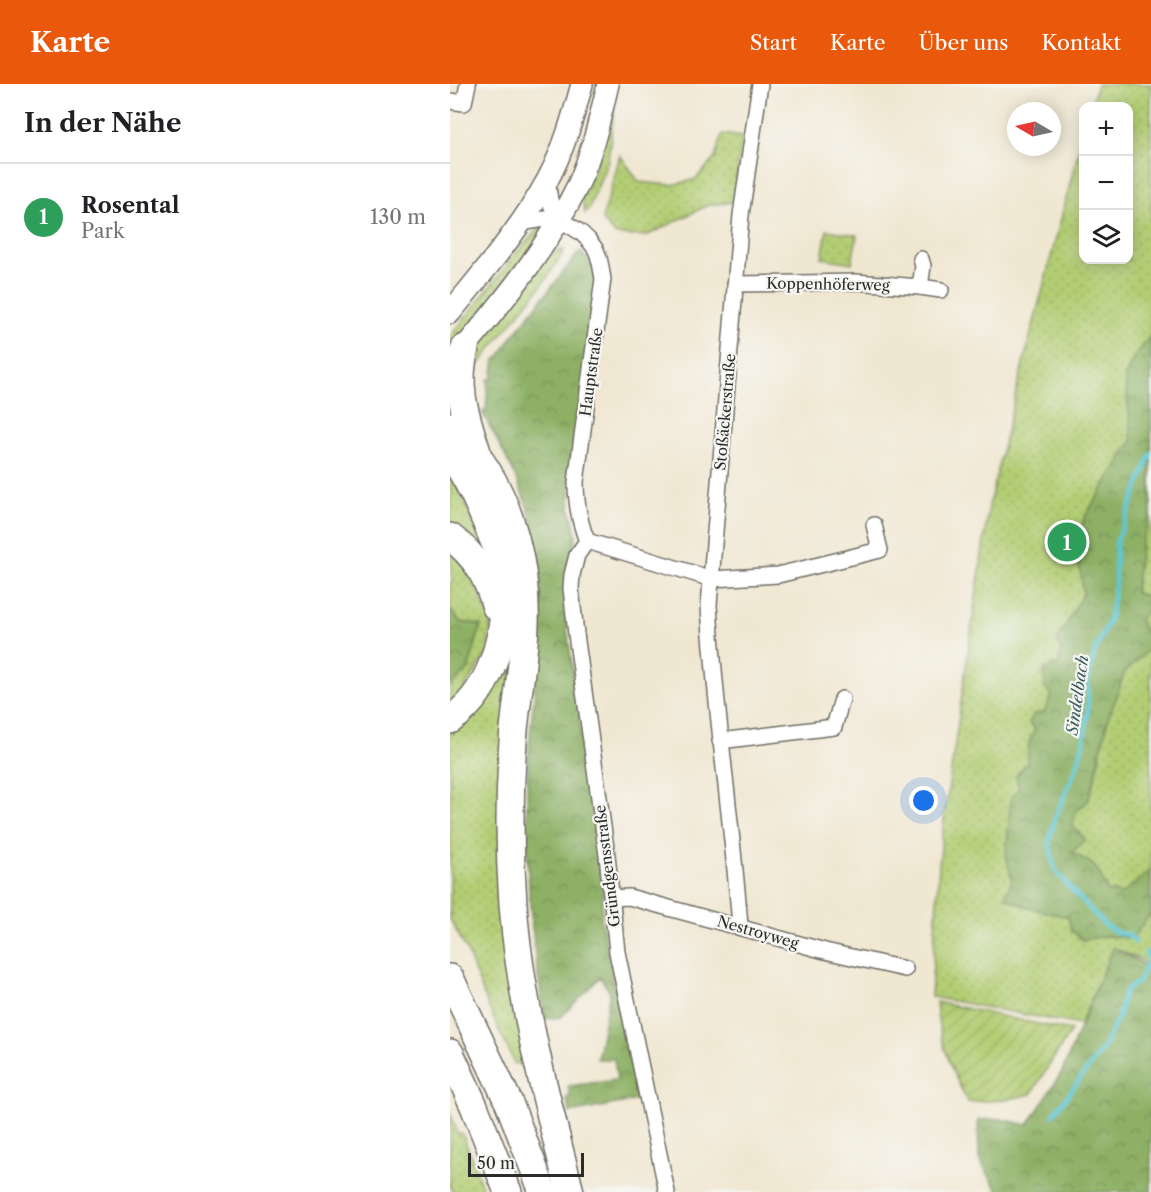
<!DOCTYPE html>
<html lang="de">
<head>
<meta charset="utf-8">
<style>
  :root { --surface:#fff; --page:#f6f6f6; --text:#202124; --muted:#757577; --line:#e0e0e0; --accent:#ea580c }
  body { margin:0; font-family:"Libre Caslon Text",serif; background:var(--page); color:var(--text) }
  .controls { position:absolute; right:18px; top:18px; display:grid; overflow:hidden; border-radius:12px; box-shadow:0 3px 15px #0003 }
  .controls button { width:54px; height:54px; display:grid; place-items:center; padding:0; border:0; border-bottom:2px solid var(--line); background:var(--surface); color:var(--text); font:30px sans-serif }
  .compass { position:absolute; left:557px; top:18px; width:54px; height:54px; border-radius:50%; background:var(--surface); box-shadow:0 3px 15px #0003; rotate:279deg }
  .scale { position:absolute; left:18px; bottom:15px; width:116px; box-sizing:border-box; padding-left:6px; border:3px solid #2b2b2b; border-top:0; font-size:16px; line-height:21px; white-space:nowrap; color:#2b2b2b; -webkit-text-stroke:4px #f6f6f2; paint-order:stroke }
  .you { position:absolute; left:474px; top:717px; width:21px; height:21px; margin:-15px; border:4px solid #fff; border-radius:50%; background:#1a73e8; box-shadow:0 0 0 9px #1a73e833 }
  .badge { display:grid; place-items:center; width:39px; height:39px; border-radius:50%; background:var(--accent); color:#fff; font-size:20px; font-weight:700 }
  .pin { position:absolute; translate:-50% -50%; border:3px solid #fff; box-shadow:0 2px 6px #0006 }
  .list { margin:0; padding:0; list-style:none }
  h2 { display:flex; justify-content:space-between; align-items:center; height:78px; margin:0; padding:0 24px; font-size:26px }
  h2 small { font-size:20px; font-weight:400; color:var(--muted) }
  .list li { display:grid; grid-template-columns:39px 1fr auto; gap:18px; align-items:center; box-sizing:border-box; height:108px; padding:0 24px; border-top:2px solid var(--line) }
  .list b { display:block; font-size:22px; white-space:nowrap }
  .list p { margin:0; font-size:20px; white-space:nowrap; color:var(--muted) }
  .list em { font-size:20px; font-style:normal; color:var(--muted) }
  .icon { flex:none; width:33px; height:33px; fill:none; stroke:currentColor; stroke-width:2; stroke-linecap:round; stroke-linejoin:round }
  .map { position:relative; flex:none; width:701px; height:1108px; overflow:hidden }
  header { display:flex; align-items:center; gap:36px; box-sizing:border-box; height:84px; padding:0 30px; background:var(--accent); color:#fff }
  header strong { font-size:28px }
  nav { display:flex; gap:33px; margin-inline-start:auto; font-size:21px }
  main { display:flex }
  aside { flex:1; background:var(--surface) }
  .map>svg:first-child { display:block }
</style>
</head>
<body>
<header>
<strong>Karte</strong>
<nav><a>Start</a><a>Karte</a><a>Über uns</a><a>Kontakt</a></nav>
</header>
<main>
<aside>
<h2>In der Nähe<small></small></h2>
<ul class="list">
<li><span class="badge" style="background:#2e9e5b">1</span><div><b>Rosental</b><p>Park</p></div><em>130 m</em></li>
</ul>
</aside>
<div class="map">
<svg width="701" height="1108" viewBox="0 0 701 1108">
  <defs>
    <pattern id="grass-dots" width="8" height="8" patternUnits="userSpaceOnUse" patternTransform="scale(1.5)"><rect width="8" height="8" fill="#b2cd73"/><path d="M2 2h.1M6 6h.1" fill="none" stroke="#99b064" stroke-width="1.8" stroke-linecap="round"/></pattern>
    <pattern id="forest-crowns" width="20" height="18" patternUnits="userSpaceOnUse" patternTransform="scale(1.5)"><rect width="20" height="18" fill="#8db065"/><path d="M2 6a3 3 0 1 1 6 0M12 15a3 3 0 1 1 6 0" fill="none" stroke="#738f53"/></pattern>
    <pattern id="garden-furrows" width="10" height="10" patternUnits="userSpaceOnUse" patternTransform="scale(1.5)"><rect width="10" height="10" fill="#b2cd73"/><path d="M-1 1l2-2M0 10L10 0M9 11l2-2" fill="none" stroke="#99b064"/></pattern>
  </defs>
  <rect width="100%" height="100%" fill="#f6f6f2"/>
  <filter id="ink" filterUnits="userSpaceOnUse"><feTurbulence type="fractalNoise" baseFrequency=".0167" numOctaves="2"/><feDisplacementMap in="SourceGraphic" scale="12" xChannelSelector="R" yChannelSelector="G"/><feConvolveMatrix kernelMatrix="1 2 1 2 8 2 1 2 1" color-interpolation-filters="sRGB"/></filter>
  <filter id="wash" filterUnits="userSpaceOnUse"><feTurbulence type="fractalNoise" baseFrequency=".008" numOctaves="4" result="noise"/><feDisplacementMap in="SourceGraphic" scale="24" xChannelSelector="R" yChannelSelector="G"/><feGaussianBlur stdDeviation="1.35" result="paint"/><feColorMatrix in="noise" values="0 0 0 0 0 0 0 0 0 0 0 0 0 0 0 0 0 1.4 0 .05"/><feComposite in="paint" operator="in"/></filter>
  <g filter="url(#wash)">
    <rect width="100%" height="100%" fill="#f0e7d1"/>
    <g fill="url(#grass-dots)" stroke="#6e7c4f" stroke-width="1.5">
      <path d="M647,0H701V882L689,875L663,864L630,941L481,913L489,781L494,736L539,422L569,296L633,50L634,176H678V22H641Z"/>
      <path d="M165,20L158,76L139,125L135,129L132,115L150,71Z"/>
      <path d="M272,50L292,53L283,118L258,121L196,152L166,151L152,136L170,71L189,98L222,101L246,95L265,74Z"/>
      <path d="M93,142L96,144L0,268V253L65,171L85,148Z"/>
      <path d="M377,146L407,151L402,179L372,174Z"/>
      <path d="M114,166C90,212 49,247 22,292L19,284L28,262L93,178L105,168Z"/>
      <path d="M0,383L40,475L0,442Z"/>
      <path d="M0,461L13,472L41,537L37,570L0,626V602L18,586L31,541L10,538L0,525V499L2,498Z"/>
      <path d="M60,561L77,979L65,980L38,922L17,867L0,835V649Z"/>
      <path d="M0,1029L8,1050L12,1049L34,1108H3L0,1101Z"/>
    </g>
    <g fill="url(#forest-crowns)" stroke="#5c6e48" stroke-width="1.5">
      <path d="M130,167C140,176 144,186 148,200L120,395V424L126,450L124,464L115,489L117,544L153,810L151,835L187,1016L120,1029L116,1014L120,1013L118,1002L167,996L164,975H147L160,908L150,893L111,933L95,935C79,846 73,755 79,664C84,595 99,526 86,457C78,410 54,369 32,328L36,327L38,295H42L45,275H48L62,253Z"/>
      <path d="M701,251V429L691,461L685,509L697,512L698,525L689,537L696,547L701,563L674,589L666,615L658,634L645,694L638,717L625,729L623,742L635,755L622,769C646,780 648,782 657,807L672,810L701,786V829L683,854L656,852L633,856L621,846L618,833C596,828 574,824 555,813L562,795L556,772L561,712L569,705L566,692L577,679L579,658L585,645L579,639L584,630L594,629L602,610L595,604L594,585L609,580L611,565L607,557L633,510L628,469L633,436L682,357L675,292L683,275Z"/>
      <path d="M0,525L10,538L31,541L18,586L0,602Z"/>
      <path d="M663,863L701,885V1108H549L529,1075L528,1036L551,1035L578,1041L612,988Z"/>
    </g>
    <path fill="url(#garden-furrows)" stroke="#6e7c4f" stroke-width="1.5" d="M486,918L621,947L581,1010L554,1016L518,1018C501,987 488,954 486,918Z"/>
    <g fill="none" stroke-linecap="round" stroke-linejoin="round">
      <g stroke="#5cc8d5" stroke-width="4.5">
        <path d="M685,858L679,851L668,849L655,841L621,805L605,786L599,758L605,734L627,682L634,656L638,626V596L645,567L660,534L665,501L666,459L701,370"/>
        <path d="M603,1031L654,963L669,931L675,907L688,898L699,877L696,868"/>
      </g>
    </g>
  </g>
  <g filter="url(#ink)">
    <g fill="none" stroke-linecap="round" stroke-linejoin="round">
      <defs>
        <g id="street">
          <path d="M0,17L14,19L18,0"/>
          <path d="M98,96C99,149 122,131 144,163C150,171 151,185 153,195L126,398C126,420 129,437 137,457"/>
          <path d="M70,139L95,135L109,136"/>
          <path d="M285,200L406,198L470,203L473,182L471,175"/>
          <path d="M470,203L491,206"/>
          <path d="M137,457L127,471L122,491L121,504L126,550L157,771L167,868L217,1108"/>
          <path d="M137,457L262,495L328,491L430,466L424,441"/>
          <path d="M270,657L384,643L392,615"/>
          <path d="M162,814L179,813L375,867L455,885"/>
          <path d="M290,842C282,735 265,629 259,521L291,131L310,0"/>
        </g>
        <g id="secondary">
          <path d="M0,229C34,187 72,143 98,95C114,65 123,33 132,0"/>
          <path d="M6,274C51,220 97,165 128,101C142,70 150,34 158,0"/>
        </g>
        <g id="highway">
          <path d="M15,264C5,303 15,330 27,368"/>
          <path d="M0,342C10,353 21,364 30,376C62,422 77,484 75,540C74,579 66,618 63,657C59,711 59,765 63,820C70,918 96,1013 120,1108"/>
          <path d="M0,370C19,395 30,423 42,452C45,460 51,469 52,477C61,531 48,604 0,636"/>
          <path d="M0,453C26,472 37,492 46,523"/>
          <path d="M0,894L59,1019L93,1108"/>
          <path d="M0,969L24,1022L58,1108"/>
        </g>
      </defs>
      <use href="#street" stroke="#706d65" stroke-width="18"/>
      <use href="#secondary" stroke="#706d65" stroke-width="24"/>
      <use href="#highway" stroke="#706d65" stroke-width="30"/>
      <use href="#street" stroke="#fff" stroke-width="15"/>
      <use href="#secondary" stroke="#fff" stroke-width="21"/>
      <use href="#highway" stroke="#fff" stroke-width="27"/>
    </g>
  </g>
  <g text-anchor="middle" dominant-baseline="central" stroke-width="4.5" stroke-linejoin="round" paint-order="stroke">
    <g font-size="15" fill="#2b2b2b" stroke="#f6f6f2">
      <text transform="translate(378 200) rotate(1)">Koppenhöferweg</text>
      <text transform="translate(141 288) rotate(-82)">Hauptstraße</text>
      <text transform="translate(275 328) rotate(-85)">Stoßäckerstraße</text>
      <text transform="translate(157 782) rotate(-97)">Gründgensstraße</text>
      <text transform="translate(308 848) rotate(16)">Nestroyweg</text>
    </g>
    <g font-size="16" font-style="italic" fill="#3a5a5e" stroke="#f6f6f2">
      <text transform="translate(627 611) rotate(-82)">Sindelbach</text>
    </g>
  </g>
</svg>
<div class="controls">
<button>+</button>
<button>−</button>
<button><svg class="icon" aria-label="layers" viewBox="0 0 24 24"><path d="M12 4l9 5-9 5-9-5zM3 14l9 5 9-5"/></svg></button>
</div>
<svg class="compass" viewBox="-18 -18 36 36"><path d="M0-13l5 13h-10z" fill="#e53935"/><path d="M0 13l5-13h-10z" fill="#757577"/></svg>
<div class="scale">50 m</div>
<div class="you"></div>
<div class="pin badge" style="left:617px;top:458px;background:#2e9e5b">1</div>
</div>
</main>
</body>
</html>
